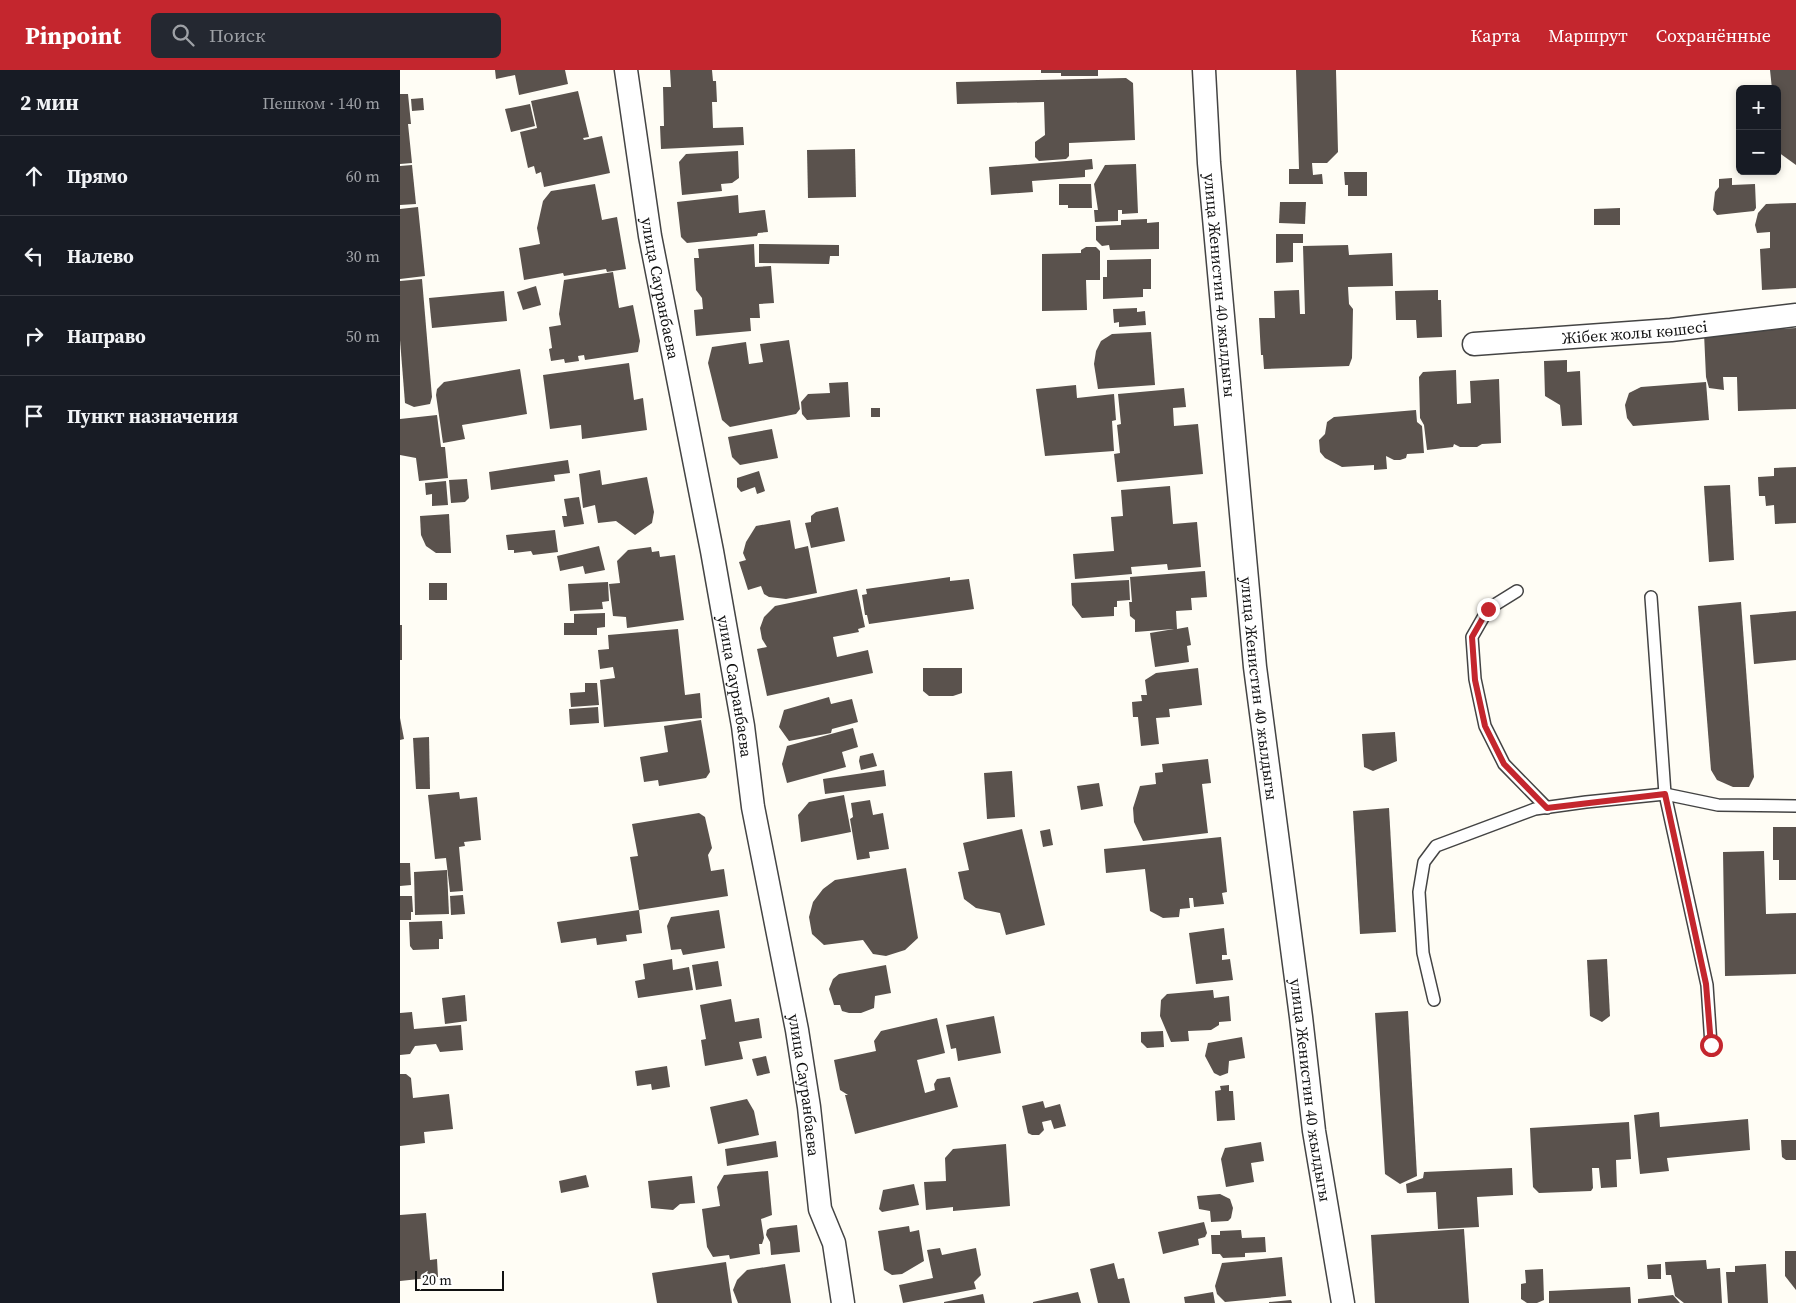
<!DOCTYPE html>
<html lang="ru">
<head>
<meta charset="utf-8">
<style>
  :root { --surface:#171b24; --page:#242831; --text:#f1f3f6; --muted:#9ea1a6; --line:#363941; --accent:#c4262e }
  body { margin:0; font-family:"Source Serif 4",serif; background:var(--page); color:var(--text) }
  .controls { position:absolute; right:15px; top:15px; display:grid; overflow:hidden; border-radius:8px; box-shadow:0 2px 8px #0003 }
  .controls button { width:45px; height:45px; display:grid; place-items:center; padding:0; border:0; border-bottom:1px solid var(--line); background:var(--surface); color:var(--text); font:25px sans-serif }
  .scale { position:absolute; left:15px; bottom:12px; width:89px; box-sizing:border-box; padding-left:5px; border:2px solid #111; border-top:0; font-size:14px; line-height:18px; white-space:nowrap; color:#111; -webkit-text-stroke:4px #fff; paint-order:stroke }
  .stop { position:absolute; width:15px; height:15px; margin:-11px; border:4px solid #c4262e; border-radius:50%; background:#fff }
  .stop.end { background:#c4262e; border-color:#fff; box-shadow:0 1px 5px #0008 }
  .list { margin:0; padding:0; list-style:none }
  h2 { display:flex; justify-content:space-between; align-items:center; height:65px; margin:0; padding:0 20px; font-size:21px }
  h2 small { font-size:16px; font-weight:400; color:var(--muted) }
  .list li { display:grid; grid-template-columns:32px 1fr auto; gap:15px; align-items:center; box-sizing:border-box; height:80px; padding:0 20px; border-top:1px solid var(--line) }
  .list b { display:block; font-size:19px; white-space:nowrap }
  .list em { font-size:16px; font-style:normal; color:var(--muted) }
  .icon { flex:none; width:28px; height:28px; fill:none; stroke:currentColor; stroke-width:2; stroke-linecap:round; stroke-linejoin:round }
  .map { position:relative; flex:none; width:1396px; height:1233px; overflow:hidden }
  header { display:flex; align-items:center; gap:30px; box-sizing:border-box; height:70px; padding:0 25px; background:var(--accent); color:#fff }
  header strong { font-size:24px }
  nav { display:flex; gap:28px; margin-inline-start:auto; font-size:18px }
  .search { width:350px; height:45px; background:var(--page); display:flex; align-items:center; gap:12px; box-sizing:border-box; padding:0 18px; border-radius:8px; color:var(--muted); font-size:19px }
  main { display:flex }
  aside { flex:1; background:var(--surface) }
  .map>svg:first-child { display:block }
</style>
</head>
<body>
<header>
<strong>Pinpoint</strong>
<div class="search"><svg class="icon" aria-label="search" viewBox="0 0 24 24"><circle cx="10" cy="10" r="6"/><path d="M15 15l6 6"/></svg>Поиск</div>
<nav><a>Карта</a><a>Маршрут</a><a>Сохранённые</a></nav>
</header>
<main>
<aside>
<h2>2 мин<small>Пешком · 140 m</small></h2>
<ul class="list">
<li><svg class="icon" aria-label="ahead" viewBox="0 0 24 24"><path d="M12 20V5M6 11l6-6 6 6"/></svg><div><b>Прямо</b></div><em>60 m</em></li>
<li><svg class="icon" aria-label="left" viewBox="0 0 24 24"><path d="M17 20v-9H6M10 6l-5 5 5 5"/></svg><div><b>Налево</b></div><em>30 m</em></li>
<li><svg class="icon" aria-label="right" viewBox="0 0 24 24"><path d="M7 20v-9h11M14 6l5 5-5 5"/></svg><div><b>Направо</b></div><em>50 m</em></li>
<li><svg class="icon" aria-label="arrive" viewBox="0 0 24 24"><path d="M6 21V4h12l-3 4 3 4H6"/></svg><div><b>Пункт назначения</b></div></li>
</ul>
</aside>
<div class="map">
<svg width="1396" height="1233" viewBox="0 0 1396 1233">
  <rect width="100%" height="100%" fill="#fffdf5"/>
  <g fill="#5a524d">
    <path d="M95,0H165L168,14L119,25L115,5L96,9Z"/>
    <path d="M270,0H312L313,11H316L317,32H312L313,58L343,57L344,75L261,79L260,56H264L263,17H271Z"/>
    <path d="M641,0H698V6H661V3H641Z"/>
    <path d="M896,0H936L938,82L927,93H912L913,105L922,104L923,114H889V99H899Z"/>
    <path d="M1370,0H1396V95L1378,82L1377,19H1372Z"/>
    <path d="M726,8L733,13L735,70L669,73V86L666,89L639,91L635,87V72L645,65L644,32L557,34L556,12Z"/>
    <path d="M178,21L189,67L183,68L184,70L202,66L210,103L144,117L141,102L136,104L134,96L128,98L120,62L137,58L131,31Z"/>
    <path d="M0,24H8L11,54H8L12,93L0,94Z"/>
    <path d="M23,28L24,40L12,41L11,29Z"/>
    <path d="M130,34L135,56L111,62L105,39Z"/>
    <path d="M455,79L456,127L408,128L407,80Z"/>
    <path d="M338,81L339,108L332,113L321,114L322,121L282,125L279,92L286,84Z"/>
    <path d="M692,89L693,99L685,100V107L632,111L633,122L591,125L589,97Z"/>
    <path d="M736,94L738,143L722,144V140H718V151L695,152L694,140H698L694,114L705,95Z"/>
    <path d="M12,95L16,134L0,135V96Z"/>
    <path d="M944,102H967V126H948V115H945Z"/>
    <path d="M1332,108V115L1355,114L1356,138L1354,141L1317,145L1313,140L1315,122L1319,117V109Z"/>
    <path d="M195,114L202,150L217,147L226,199L207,202L206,199L164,206L163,203L124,210L119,178L140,174L137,158L143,131L151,121Z"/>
    <path d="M659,114H691L692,138H668V135H659Z"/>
    <path d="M338,125L339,143L365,140L368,162L358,163L357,166L287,173L281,167L277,132Z"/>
    <path d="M880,132H906L905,154L879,153Z"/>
    <path d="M1396,133V218L1362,220L1360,179L1370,178V162L1357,163L1355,155L1358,143L1366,134Z"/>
    <path d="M18,137L25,206L0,209V139Z"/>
    <path d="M1220,138V155H1194V139Z"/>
    <path d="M747,149V153L759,152V179L710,180L709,175L702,176L696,170V156L721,155V150Z"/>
    <path d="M876,164H903V173H893V192L876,193Z"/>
    <path d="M354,174L355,197L371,196L374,233L359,234L360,248H350L351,261L296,266L294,240L303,239L302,228L296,220L294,188H299L298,179Z"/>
    <path d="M359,174L439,175V186H430L429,194L359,193Z"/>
    <path d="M948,175L949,185L992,183L993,216L948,217L949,234L953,239L952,288L949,296L864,299L863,285H861L859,248H875L874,221L899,220L900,244H905L903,176Z"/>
    <path d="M686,177H696L700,181V210H686L687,240L642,241V184L681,183V180Z"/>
    <path d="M751,189V219H743V227L703,229V207H707V190Z"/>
    <path d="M213,202L219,238L233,235L240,271L238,282L185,290L184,285L178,286L179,291L165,293L164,289L151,291L149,279L152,278L149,257L161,255L159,244L164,210Z"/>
    <path d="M22,209L32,327L30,334L14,337L5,333L0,270V211Z"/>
    <path d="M136,216L141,235L123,240L117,222Z"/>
    <path d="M1038,220V230H1041L1042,267L1017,268L1016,250H996L995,221Z"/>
    <path d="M104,221L107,251L32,258L29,228Z"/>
    <path d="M737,238V242L745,241L746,255L719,257V252L714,253L713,239Z"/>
    <path d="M1396,258V339L1338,341L1337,307H1323L1324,320L1309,318L1306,307L1304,263Z"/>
    <path d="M751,262L755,315L698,319L694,294L696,281L701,271L712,264Z"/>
    <path d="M389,270L400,339L396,344L330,357L322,350L308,293L312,277L346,272L349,294L363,292L360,274Z"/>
    <path d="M1167,290V302L1180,301L1182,355L1162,356L1160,335L1145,326L1144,291Z"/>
    <path d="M229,293L234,330L243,328L247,360L182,369L181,355L150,359L143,305Z"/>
    <path d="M120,299L127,344L62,355L65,369L43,373L36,325L37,319L44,312Z"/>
    <path d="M1056,300L1057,334L1071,333L1070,311L1099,309L1101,373L1082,374L1077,377H1060L1054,374L1053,377L1027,380L1024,355L1020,348L1019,307L1023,302Z"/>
    <path d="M448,312L450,347L407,350L402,344L401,332L408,324L430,323L429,313Z"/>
    <path d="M1306,312L1309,350L1233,356L1227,348L1225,335L1229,323L1241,317Z"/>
    <path d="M676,315L677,328L714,324L716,350L712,351L714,381L645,386L636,319Z"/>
    <path d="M784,318L786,337L773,338L774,356L798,354L803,404L717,412L714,384L720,383L717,355L721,354L718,324Z"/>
    <rect x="471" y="338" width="9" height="9"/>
    <path d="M1016,340L1017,352L1022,356L1024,383L1007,384L1006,388L1000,390H994L986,386L987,399L974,400V395L942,397L925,388L920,382L919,370L925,364L927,352L934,347Z"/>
    <path d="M37,345L41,377H45L48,408L19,411L16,388L0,385V349Z"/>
    <path d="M372,359L378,388L340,395L332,387L328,367Z"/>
    <path d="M168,390L170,403L154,405L155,411L91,420L89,402Z"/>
    <path d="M1396,397V453L1375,454L1374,435L1366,436L1365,426H1359L1358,407L1374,406V398Z"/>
    <path d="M200,400L202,415L247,407L254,442L252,453L235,465L216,451L198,453L195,435L183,438L179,404Z"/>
    <path d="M359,401L365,421L357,424L355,417L341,422L337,417V408Z"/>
    <path d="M67,409L69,428L65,432L51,433L49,410Z"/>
    <path d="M46,411L48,435L32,436V424L26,425L25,413Z"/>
    <path d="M1330,415L1334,490L1309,492L1304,416Z"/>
    <path d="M770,416L773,454L797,452L801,497L768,500L767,494L731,497L732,504L675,509L673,484L714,481L711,447L723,446L721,420Z"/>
    <path d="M179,427L184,454L164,457L162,446H167L164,429Z"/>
    <path d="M438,437L445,471L411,478L405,453L411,452V446L416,442Z"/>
    <path d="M49,444L51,483H36L26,476L21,465L20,446Z"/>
    <path d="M390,450L395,479L408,476L417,523L386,529L369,527L364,524L361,516L348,520L339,492L346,490L343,483L346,472L356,456Z"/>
    <path d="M155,460L158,482L133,485L131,481L114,483V480H108L106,465Z"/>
    <path d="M199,476L205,500L185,504L183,496L160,501L157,486Z"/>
    <path d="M251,477L252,482L259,481L260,487L275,485L284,550L227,558L226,547L213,546L209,514L220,513L217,491L228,480Z"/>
    <path d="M805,501L807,527L791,528L792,540L776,541L777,559L788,557L791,575L787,576L789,592L755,597L750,563L774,559L735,562V550L730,546L729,532H732L730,507Z"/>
    <path d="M550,507V511L569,509L574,539L469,554L467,545H465L462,525L467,524L466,519Z"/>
    <path d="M729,510L730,530L717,531V537H714V546L682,548L672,535L671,513Z"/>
    <path d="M208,512L209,531L202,532L203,539L170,541L168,514Z"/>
    <rect x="29" y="513" width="18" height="17"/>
    <path d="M457,519L465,557L458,559L459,562L433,567L437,587L468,580L473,603L367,626L357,579L367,577L362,569L360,558L364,547L375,536Z"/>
    <path d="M1341,532L1354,707L1349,717H1333L1317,710L1311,700L1298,536Z"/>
    <path d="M1396,541V590L1354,594L1350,545Z"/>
    <path d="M205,543V557L197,558V565H164V553H174V544Z"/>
    <rect x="0" y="555" width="2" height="35"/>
    <path d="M278,559L285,625L300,623L302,648L204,657L200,610L215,608L213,597L200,599L198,580L209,579L208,565Z"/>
    <path d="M523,598H562V623L553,626H529L523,621Z"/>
    <path d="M798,598L802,635L769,639L770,647L756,648L759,674L741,676L738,647H733L732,632L742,631L741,625H747L745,610L756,603Z"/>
    <path d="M185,613H197L199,635L171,637L170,623L185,622Z"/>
    <path d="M429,627L431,634L452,629L458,652L432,659L431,663L389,671L379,657L384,640Z"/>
    <path d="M198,637L199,653L170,655L169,639Z"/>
    <path d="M0,648L4,669L0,670Z"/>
    <path d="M301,650L310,702L306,708L259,716L258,710L244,712L240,687L268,682L264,656Z"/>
    <path d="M453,658L458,677L442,682L446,697L387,713L382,694L387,676Z"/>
    <path d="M995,662L997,691L973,701L964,697L962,664Z"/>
    <path d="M29,667L30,719H16L13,668Z"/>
    <path d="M473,683L477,696L461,700L459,691L460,686Z"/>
    <path d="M808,689L811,713L802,714L808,763L743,771L734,752L733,738L740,716L756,714L755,703L763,702L762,694Z"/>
    <path d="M484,700L486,716L425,724L423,709Z"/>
    <path d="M612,701L615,747L587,749L584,703Z"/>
    <path d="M699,713L703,736L681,740L677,716Z"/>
    <path d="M59,722L60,729L77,727L81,770L64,772L65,776L59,777L63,821L50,822L46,788L35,789L28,725Z"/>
    <path d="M444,725L451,762L401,772L398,745L409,732Z"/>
    <path d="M470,730L473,745L483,743L489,779L469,782L470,788L457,790L450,749L453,747L451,733Z"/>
    <path d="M989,738L996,862L960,864L953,741Z"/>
    <path d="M299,743L305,747L312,778L308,785L311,801L324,799L328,826L239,840L230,787L238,786L232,754Z"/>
    <path d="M1373,757H1396V810H1379V790H1373Z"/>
    <path d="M622,759L645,855L606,865L600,843L576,838L564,829L558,802L569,800L563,773Z"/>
    <path d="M650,759L653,775L643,777L640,761Z"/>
    <path d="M821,767L827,822L822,823L824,834L794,837L793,828H789L790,838L780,839L779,847L763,848L750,841L745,799L706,803L704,779Z"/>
    <path d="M1364,781L1366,844L1396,843V904L1325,906L1323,782Z"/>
    <path d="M0,793H10L11,815L0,816Z"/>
    <path d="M506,798L518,868L505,880L486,886L473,884L463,870L424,875L412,864L409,847L413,832L423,819L435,810Z"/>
    <path d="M47,800L49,844L15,845L14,802Z"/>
    <path d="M63,825L65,844L51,845L50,826Z"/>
    <path d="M0,826H12L13,842H11V850H0Z"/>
    <path d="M239,840L242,863L226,865L227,871L197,875L196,868L161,873L157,852Z"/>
    <path d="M319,840L325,878L283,885L281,879L271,880L267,856L271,847Z"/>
    <path d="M42,851L43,869H39V879L13,880L10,876L9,852Z"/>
    <path d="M824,858L827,885H822V890L830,889L833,910L796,914L789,863Z"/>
    <path d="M272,889L273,900L289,897L293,920L238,928L235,911L245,909L243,894Z"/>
    <path d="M1207,889L1210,946L1202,952L1190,946L1187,890Z"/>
    <path d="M318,891L322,916L296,920L292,895Z"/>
    <path d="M486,895L491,923L475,926L474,938L461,943H449L442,941L440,935H434L429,919L433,909L439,904Z"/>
    <path d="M813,920L814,928L829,926L831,951L819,952V955L811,960L788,961L789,971L771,972L760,946L761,930L767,924Z"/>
    <path d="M65,925L67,951L45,954L42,928Z"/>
    <path d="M331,929L335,952L359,948L362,968L339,972L343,989L305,996L301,970L306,969L300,935Z"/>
    <path d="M1008,941L1017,1106L1000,1114L985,1104L975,943Z"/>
    <path d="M12,942L14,959L61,955L63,980L40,982L36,974L15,976L10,984L0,985V943Z"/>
    <path d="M594,946L601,983L558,991L556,978L551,979L546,955Z"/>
    <path d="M537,948L545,983L517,990L525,1023L535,1020L534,1014L537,1009L550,1007L558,1037L455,1064L445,1025H448L440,1020L434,990L476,981L474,971L481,961Z"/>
    <path d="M763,961L764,977L747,978L741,972V962Z"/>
    <path d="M842,967L845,988L829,991L828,1003L820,1006L814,1003L805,986L808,973Z"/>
    <path d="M366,986L370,1003L357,1006L352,989Z"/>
    <path d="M267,996L270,1017L252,1020L251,1014L237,1016L235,1001Z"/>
    <path d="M0,1004H6L11,1008L13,1028L49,1024L53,1059L24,1062L25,1073L0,1076Z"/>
    <path d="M829,1015V1021H833L835,1050L817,1051L815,1021L821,1020L820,1016Z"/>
    <path d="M347,1029L354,1041L359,1065L318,1074L310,1037Z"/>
    <path d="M643,1031L645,1038L660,1034L666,1056L654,1059L651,1050L642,1052L644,1060L639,1065H632L628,1063L622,1036Z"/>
    <path d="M1259,1042L1260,1057L1348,1049L1350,1080L1267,1088L1269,1101L1240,1104L1234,1045Z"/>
    <path d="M1229,1052L1231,1089L1216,1090L1217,1117L1201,1118L1199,1098H1192L1193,1118L1191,1121L1139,1123L1133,1117L1130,1058Z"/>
    <path d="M1381,1070H1396V1090H1386L1382,1087Z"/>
    <path d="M376,1071L378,1087L327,1096L325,1079Z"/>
    <path d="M861,1072L864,1091L851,1093L854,1112L826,1117L821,1089L825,1078Z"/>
    <path d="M606,1074L610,1136L553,1141V1137L526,1140L524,1112L546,1111L545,1088L553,1079Z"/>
    <path d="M1112,1098L1113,1125L1077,1127L1079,1157L1038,1159L1036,1122L1007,1123L1006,1114L1023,1108L1024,1102Z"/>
    <path d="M368,1101L372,1145L361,1149L364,1168L362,1174H359L360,1184L330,1189L329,1185L313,1187L307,1177L302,1139L320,1136L317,1117L324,1105Z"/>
    <path d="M186,1105L189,1117L161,1123L159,1111Z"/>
    <path d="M292,1106L295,1133L280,1134L273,1140L251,1138L248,1111Z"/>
    <path d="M514,1114L519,1135L482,1142L479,1139L483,1120Z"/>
    <path d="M820,1124L830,1129L833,1138L831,1148L828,1151L811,1152L810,1141L799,1139L797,1126Z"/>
    <path d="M26,1143L30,1190L37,1189L38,1207L0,1211V1145Z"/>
    <path d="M804,1152L807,1163L805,1167L798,1169L799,1175L763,1184L758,1162Z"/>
    <path d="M397,1155L400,1182L371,1185L370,1172L366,1165L367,1160L370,1158Z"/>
    <path d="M509,1156L510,1162L519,1160L524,1191L502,1204L492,1205L484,1200L478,1161Z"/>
    <path d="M1064,1159L1069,1233H975L971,1165Z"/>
    <path d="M841,1160L842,1168L865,1167L866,1182L845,1183V1187L823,1188L820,1184H812L811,1165H820V1161Z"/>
    <path d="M540,1178L542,1185L576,1178L581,1205L574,1212L576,1219L503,1233L499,1215L533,1208L527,1180Z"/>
    <path d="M1385,1181H1396V1220L1385,1206Z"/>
    <path d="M882,1187L886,1226L825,1232L817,1224L815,1216L822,1193Z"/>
    <path d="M1306,1190L1307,1199L1320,1198L1322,1233H1284L1275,1226L1271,1205H1266L1265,1192Z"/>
    <path d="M326,1192L332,1233H257L252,1203Z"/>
    <path d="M714,1193L718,1209L724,1208L730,1233H698L690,1199Z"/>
    <path d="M385,1194L391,1233H338L333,1220L337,1210L347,1200Z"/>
    <path d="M1261,1194V1209H1248L1247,1195Z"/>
    <path d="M1366,1194L1368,1233H1328L1326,1202H1335V1196Z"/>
    <path d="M1143,1199L1144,1230L1137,1233H1127L1121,1229V1214L1126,1213L1125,1200Z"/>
    <path d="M1230,1217L1231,1233H1149V1221Z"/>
    <path d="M678,1222L681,1233H633V1232Z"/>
    <path d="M813,1222L815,1233H785L784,1227Z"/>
    <path d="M583,1224L585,1233H544V1232Z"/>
    <path d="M1273,1225L1280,1233H1238V1229Z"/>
    <path d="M891,1230L892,1233H869V1232Z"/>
  </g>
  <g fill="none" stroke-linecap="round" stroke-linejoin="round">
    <defs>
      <g id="lane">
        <path d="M1117,521L1088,539L1072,567L1075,609L1085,656L1104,694L1147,738"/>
        <path d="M1251,527L1265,724L1307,915L1311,975"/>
        <path d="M1034,930L1023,883L1019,822L1024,792L1036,776L1135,739L1186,732L1265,724L1318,735L1396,736"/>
      </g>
      <g id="street">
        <path id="s1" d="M226,0L250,166L312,481L343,656L353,737L397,960L409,1037L420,1139L434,1173L443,1233"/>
        <path id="s2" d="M804,0L809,93L855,597L901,947L914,1061L943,1233"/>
        <path id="s3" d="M1074,274L1271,260L1396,245"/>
      </g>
    </defs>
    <use href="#lane" stroke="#444" stroke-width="14"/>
    <use href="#street" stroke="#444" stroke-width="25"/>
    <use href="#lane" stroke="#fff" stroke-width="11"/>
    <use href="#street" stroke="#fff" stroke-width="22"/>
  </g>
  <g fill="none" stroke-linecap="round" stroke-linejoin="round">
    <path stroke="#c4262e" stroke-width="6" d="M1088,539L1072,567L1075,610L1085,656L1104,694L1147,738L1265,724L1306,914L1311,975"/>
  </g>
  <g text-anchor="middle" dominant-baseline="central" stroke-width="5" stroke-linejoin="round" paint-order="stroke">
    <g font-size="16" fill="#111" stroke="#fff">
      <text stroke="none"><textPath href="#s2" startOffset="216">улица Женистин 40 жылдыгы</textPath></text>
      <text stroke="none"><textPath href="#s1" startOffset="221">улица Сауранбаева</textPath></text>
      <text stroke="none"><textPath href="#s3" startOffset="161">Жібек жолы көшесі</textPath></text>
      <text stroke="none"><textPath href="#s1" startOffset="626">улица Сауранбаева</textPath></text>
      <text stroke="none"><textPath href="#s2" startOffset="621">улица Женистин 40 жылдыгы</textPath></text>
      <text stroke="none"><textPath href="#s1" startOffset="1031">улица Сауранбаева</textPath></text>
      <text stroke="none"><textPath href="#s2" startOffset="1026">улица Женистин 40 жылдыгы</textPath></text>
    </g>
  </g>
</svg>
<div class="controls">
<button>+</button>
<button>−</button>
</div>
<div class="scale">20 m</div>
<div class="stop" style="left:1311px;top:975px"></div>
<div class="stop end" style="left:1088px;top:539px"></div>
</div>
</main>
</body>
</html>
